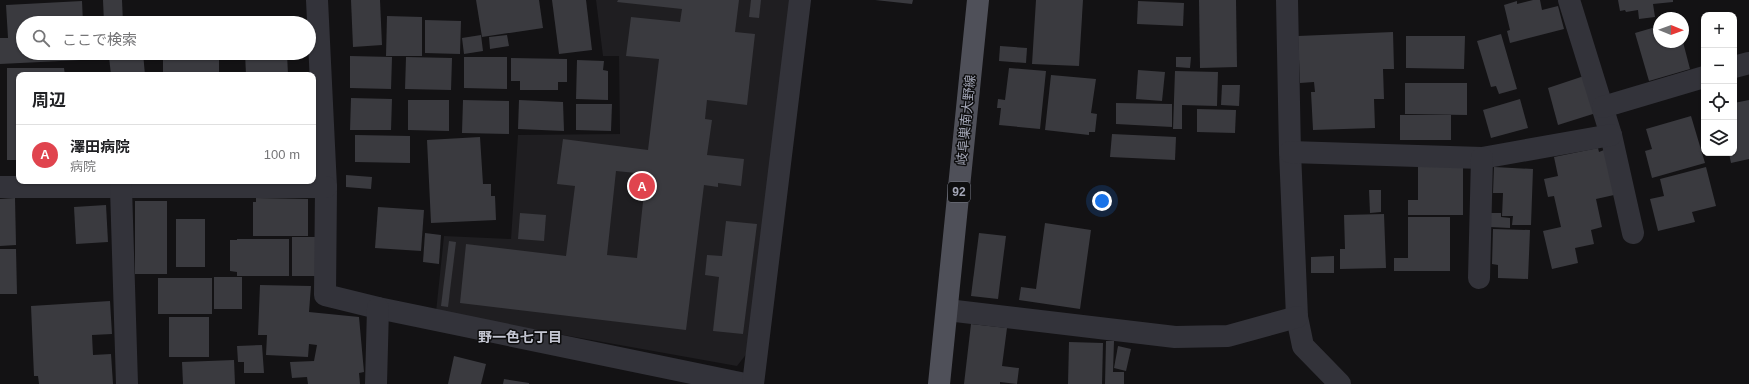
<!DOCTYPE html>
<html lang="ja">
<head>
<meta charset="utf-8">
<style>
  :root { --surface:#fff; --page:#f6f6f6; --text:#202124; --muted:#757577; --line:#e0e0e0; --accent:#837123 }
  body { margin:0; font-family:Helvetica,"Noto Sans JP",sans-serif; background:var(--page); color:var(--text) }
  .controls { position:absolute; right:12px; top:12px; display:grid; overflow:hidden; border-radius:8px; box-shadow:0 1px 3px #0004 }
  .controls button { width:36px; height:36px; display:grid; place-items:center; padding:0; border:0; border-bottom:1px solid var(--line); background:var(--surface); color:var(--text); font:20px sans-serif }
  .compass { position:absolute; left:1653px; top:12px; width:36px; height:36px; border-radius:50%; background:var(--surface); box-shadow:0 1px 3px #0004; rotate:91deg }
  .you { position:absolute; left:1102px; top:201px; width:14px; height:14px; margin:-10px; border:3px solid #fff; border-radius:50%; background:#1a73e8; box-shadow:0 0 0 6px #1a73e833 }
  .badge { display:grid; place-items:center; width:26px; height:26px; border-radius:50%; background:var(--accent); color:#fff; font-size:13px; font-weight:700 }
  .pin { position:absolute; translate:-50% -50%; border:2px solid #fff; box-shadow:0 1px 4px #0006 }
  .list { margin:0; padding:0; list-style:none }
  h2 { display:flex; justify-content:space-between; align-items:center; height:52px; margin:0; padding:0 16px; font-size:17px }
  h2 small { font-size:13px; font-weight:400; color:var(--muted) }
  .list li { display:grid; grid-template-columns:26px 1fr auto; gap:12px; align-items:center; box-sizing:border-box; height:60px; padding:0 16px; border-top:1px solid var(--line) }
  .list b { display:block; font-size:15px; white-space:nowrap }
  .list p { margin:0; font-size:13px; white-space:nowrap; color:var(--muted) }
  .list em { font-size:13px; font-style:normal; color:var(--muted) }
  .icon { flex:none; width:22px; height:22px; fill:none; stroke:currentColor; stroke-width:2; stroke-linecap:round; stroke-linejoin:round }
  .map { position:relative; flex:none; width:1749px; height:384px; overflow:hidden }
  .search { position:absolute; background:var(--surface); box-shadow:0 1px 3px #0004; left:16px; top:16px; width:300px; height:44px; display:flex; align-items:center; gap:10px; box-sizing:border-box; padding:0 14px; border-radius:22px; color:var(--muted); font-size:15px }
  .panel { position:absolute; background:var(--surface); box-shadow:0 1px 3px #0004; left:16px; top:72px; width:300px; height:112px; border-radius:8px }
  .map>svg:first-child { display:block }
</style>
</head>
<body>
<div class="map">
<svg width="1749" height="384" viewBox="0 0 1749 384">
  <rect width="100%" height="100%" fill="#131214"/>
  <path fill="#1f1e21" d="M596,0H791L748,352L737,366L436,312L444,236L511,239L518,135L620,134L619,56H603Z"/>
  <g fill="#3a3a3f" fill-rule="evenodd">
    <path d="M103,0H122L123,23H104Z"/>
    <path d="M351,0H380L382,45L353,47Z"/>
    <path d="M476,0H539L543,28L482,37Z"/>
    <path d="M552,0H586L592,50L559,54Z"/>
    <path d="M618,0H739L735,32L755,34L747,105L707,100L705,119L712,120L707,155L744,159L741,186L718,183V187L704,185L686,330L460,303L466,244L566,256L575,186L557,184L563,139L648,150L659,59L626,56L631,17L680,22L682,9L617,2ZM616,171L646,174L637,258L607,255Z"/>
    <path d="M751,0H761L759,18L749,17Z"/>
    <path d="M875,0H913L912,4Z"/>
    <path d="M1036,0H1083L1079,66L1032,64Z"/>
    <path d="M1199,0H1236L1237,67L1200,68Z"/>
    <path d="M1533,0H1540L1542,10L1558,6L1564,29L1510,43L1507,31L1510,30L1504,5L1517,1V4Z"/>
    <path d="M1618,0H1673V2L1653,4L1655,17L1639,19L1638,10L1626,12L1625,10L1620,11Z"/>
    <path d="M82,1L83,23H23V53H80L81,60L0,64V38H8L6,5Z"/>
    <path d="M1138,1L1184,3L1183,26L1137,24Z"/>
    <path d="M387,16L422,17V56H386Z"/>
    <path d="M425,20L461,21L460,54L425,53Z"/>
    <path d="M1659,26V42H1683L1690,69L1649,81L1635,33Z"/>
    <path d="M1393,32L1394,69H1383L1384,99H1374L1375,128L1313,130L1311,92H1315L1314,82L1300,83L1298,36Z"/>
    <path d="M1501,34L1517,89L1499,94L1496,86L1491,87L1477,41Z"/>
    <path d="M481,35L483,51L464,54L462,38Z"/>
    <path d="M507,35L509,46L490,49L489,37Z"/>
    <path d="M1406,36H1465L1464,69L1406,68Z"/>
    <path d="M1000,46L1027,48L1026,63L999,61Z"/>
    <path d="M143,53L145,75H111L109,57Z"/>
    <path d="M245,53H287L288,75H246Z"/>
    <rect x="163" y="55" width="56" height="20"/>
    <path d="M350,56L392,57L391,89L350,88Z"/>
    <path d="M406,57L452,58L451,90L405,89Z"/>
    <path d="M464,57H507V89L464,88Z"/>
    <path d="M1176,57H1191L1190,68L1176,67Z"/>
    <path d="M511,58L567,59V82H558V90H520V81H511Z"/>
    <path d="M577,60L604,61L603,70L608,71V100L576,99Z"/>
    <path d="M7,68H64L65,75H19V160H7Z"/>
    <path d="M1009,68L1046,71L1040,129L999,125L1001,108H997L998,99L1005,100Z"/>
    <path d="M1138,70L1165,72L1162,101L1136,99Z"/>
    <path d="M1175,71L1218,72L1217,106L1182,105V129H1173Z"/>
    <path d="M1051,75L1096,79L1091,113L1097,114L1095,132H1089V135L1045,130Z"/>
    <path d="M1584,76L1596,113L1558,125L1548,88Z"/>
    <path d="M1405,83H1467V115L1405,114Z"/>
    <path d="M1222,85H1240L1239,106L1221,105Z"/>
    <path d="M351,98L392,99L391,130H350Z"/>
    <path d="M1520,99L1528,128L1491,138L1483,110Z"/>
    <path d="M408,100H449V131L408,130Z"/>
    <path d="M463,100L509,101V134L462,133Z"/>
    <path d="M519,100L563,102L564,131L518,129Z"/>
    <path d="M1749,100V159L1731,163L1729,153H1734V103Z"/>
    <path d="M1116,103L1172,104V127L1116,124Z"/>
    <path d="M576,104H612L611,131L576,130Z"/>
    <path d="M1197,109L1236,110L1235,133L1197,132Z"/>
    <rect x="1400" y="115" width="51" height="25"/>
    <path d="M1691,116L1705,163L1652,178L1645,151L1652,149L1646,129Z"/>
    <path d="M1112,134L1176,137L1175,160L1110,157Z"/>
    <path d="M355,135L410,136V163L355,162Z"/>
    <path d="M480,137L483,184H491V196H495L496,220L431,223L427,140Z"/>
    <path d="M1598,148L1599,152L1604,150L1614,195L1596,199L1602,227L1591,230L1594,244L1575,248L1578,263L1552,269L1543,231L1561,227L1554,196L1548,197L1544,179L1558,176L1554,157Z"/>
    <path d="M1418,167H1463V215H1408V200H1418Z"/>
    <path d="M1494,167L1533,169L1531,225H1512L1513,216H1502L1503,193H1493Z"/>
    <path d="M1706,167L1716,206L1692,212L1695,222L1658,231L1650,199L1664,196L1660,179Z"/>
    <path d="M346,175L372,177L371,189L346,187Z"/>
    <path d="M1369,190H1381V212L1370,213Z"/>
    <path d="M15,198L16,245L0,246V199Z"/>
    <path d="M256,198L308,199V236H253V202H256Z"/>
    <rect x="135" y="201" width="32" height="73"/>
    <path d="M106,205L108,242L76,244L74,207Z"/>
    <path d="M378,207L424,210L421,251L375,248Z"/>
    <path d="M520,213L546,215L544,241L518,239Z"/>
    <path d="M1490,213H1501V217L1510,218V228L1490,227Z"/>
    <path d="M1384,214L1386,268L1340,269V249H1345L1344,215Z"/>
    <path d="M1408,217H1450V271H1394V258H1408Z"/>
    <rect x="176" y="219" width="29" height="48"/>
    <path d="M726,221L757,224L743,334L713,331L719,277L705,275L707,255L722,256Z"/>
    <path d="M1045,223L1091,230L1080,309L1019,300L1021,287L1036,289Z"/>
    <path d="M1493,229L1530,230L1528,279L1498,278V265L1492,264Z"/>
    <path d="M425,233L441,235L439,264L423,262Z"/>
    <path d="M979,233L1006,236L998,299L971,296Z"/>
    <rect x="292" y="237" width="25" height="39"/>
    <path d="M237,239H289V276H237V272L230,271V240H237Z"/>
    <path d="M449,241L456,242L448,307L441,306Z"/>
    <path d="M0,249H16L17,294H0Z"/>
    <path d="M1334,256V273H1311V257Z"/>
    <rect x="214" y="277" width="28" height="32"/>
    <rect x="158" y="278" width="54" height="36"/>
    <path d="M260,285L311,286L309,312L359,317L364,372L359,373L360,384H308L307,377L292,378L290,362L314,361L317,345L309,344L308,357L266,355L267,335H258Z"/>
    <path d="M110,301L112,334L92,335L93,355L111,354L113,384H39L38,376H34L31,306Z"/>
    <rect x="169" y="317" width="40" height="40"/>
    <path d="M971,324L1007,328L1002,366L1019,368L1017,384L1000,382V384H964Z"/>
    <path d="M1106,341H1114L1113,372H1124V384H1105Z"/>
    <path d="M1069,342L1103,343L1102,384H1068Z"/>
    <path d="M262,345L264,373H244V362H238L237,346Z"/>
    <path d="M1118,346L1131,349L1126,371L1114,368Z"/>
    <path d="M454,356L486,364L481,384H448Z"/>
    <path d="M234,360L235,384H183L182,362Z"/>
    <path d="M504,379L529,383V384H503Z"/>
  </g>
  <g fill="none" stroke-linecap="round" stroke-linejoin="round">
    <g stroke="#33333a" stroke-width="22">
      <path d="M317,0L326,187L325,295L378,308L745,384"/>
      <path d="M1287,0L1290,152L1297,317L1303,346L1340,384"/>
      <path d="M1569,0L1611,135L1633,233"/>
      <path d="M1734,67L1749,63"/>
      <path d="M1603,107L1704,77"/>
      <path d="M1290,152L1482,158L1611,135"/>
      <path d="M0,187H326"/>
      <path d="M121,188L127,384"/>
      <path d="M1479,278L1482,158"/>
      <path d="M947,310L1175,337L1228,336L1297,317"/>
      <path d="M376,384L378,308"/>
      <path d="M753,384L800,0"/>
    </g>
    <path stroke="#4f5059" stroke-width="22" d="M939,384L978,0"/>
  </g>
  <g text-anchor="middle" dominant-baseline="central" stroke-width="3" stroke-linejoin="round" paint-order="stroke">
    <rect fill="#0e0e0f" stroke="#767884" stroke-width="1" x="948" y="182" width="22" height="20" rx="3"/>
    <g font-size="12" font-weight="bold" fill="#a3a6b6">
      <text x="959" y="192">92</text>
    </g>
    <g font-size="13" fill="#a3a6b6" stroke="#0e0e0f">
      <text transform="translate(966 120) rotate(-84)">岐阜巣南大野線</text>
    </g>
    <g font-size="14" font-weight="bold" fill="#c4c6d2" stroke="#0e0e0f">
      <text x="520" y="337">野一色七丁目</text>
    </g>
  </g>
</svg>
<div class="controls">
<button>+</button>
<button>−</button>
<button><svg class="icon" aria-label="locate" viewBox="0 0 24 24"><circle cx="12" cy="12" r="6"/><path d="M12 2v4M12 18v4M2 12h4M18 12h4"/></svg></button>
<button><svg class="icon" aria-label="layers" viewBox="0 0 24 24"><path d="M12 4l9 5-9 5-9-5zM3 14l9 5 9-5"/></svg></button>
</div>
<svg class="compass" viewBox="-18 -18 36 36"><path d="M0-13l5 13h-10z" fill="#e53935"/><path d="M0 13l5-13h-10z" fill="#757577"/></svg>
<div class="you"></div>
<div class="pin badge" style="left:642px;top:186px;background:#e0444e">A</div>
<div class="search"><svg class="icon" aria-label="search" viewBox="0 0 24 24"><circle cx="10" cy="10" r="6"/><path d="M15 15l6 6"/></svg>ここで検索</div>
<section class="panel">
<h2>周辺<small></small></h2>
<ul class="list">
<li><span class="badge" style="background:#e0444e">A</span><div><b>澤田病院</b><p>病院</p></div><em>100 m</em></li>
</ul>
</section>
</div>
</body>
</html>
